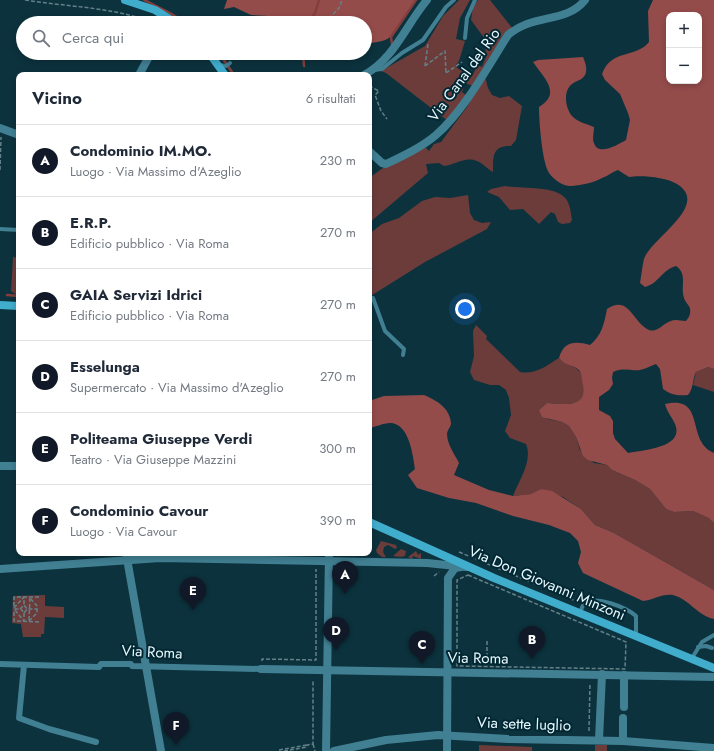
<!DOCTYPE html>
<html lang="it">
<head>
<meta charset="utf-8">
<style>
  :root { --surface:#fff; --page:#f6f6f7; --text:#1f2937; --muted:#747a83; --line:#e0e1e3; --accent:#111827 }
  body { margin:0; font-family:Jost,sans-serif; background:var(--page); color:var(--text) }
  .controls { position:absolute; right:12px; top:12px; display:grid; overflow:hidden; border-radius:8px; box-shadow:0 2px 6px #0003 }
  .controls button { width:36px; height:36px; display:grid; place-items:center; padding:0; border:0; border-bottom:1px solid var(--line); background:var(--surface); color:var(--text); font:20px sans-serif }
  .you { position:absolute; left:465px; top:309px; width:14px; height:14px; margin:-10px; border:3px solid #fff; border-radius:50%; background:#1a73e8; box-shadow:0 0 0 6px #1a73e833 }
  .badge { display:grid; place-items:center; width:26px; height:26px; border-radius:50%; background:var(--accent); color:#fff; font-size:13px; font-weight:700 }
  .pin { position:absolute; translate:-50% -33px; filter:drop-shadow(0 1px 2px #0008) }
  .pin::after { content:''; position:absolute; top:21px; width:14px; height:12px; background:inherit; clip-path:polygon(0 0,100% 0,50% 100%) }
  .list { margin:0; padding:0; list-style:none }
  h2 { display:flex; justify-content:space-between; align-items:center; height:52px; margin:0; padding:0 16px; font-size:17px }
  h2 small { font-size:13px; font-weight:400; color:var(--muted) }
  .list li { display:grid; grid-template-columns:26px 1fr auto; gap:12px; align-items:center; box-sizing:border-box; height:72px; padding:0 16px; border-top:1px solid var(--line) }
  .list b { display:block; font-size:15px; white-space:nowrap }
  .list p { margin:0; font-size:13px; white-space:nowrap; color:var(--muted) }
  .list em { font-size:13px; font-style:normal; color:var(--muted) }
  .icon { flex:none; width:22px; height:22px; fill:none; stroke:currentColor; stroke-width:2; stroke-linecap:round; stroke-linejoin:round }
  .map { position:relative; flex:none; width:714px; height:751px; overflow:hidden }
  .search { position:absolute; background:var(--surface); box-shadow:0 2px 6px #0003; left:16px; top:16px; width:356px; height:44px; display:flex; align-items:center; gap:10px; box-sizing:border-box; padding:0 14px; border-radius:22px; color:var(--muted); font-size:15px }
  .panel { position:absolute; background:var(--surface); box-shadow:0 2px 6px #0003; left:16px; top:72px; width:356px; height:484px; border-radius:8px }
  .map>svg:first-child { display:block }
</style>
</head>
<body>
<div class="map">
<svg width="714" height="751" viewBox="0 0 714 751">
  <rect width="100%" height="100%" fill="#0c323d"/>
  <g fill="#6c3c3b">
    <path d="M459,0H470L460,18L456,39L465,41L459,61L456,65L457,68L473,74L478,65L482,67L486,57L485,39L471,20L473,7L478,0H490L513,29L473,86L465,83L462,92L467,96L448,121L386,73L381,71L425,46L443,16Z"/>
    <path d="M485,77L488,88L492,95L500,98L509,96L522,106L516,140L511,146C492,145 493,157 493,172C487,169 483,163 477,161C465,156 455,165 444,166L439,163L426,164L428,173L369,223V178L383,168L425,147L429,151L434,144L441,142L467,107L481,80Z"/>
    <path d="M505,186C521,189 556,185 566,199C570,204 571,213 572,220L570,223L562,224L558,222L555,214L551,212L539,224L523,209L510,210L499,197L487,192L491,189Z"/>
    <path d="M468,195L470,213L474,220L482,223L491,222L487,229L425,262L369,297V234L382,224L399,218L422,201L435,197L450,198Z"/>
    <path d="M13,257L19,258V297L11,291Z"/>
    <path d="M476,325L487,336L486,339L520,372C535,375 546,366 559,358C564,365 573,364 579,371C582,374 583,381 584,386C588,409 561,404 547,403L539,410L548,419L562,422L569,426L576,437L580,450L594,463L607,465L612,470L635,480L650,489L666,509L674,512L693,511L710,518L714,523V590L614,533L595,525L581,509L563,497L541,489L532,494L513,496C519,480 533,461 526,444L510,438L505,431L511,415L509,398L506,390L499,385H490L474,380L470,372L474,356L473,331Z"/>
    <path d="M708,367L714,369V392L693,385L696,372Z"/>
    <path d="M381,541L396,545L397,548L395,549L388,545L384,547L383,552L386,557H382L377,553L376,550Z"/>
    <path d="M401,549L406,551L405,556L400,557L393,556Z"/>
    <path d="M416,551L418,555L421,553V559L413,556L412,559L408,557Z"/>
    <path d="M45,595V606L64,607V618L45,617L44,634H41V637H23L21,624L12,623L13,596Z"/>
    <path d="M479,745L532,747V751H479Z"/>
    <rect x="595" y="745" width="12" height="6"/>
  </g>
  <g fill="#944c4b" fill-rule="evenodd">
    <path d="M227,0H417C395,22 404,43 365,43V23H272L268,16L251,15L234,7L224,9Z"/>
    <path d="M653,0H714V369L708,367L696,372C692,380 694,388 688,395C678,396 671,395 663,389L660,369L656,364C650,366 645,369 640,370C630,371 623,367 613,372L612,378L613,384L609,390L599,397V410L610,416L613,421V433L615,439L628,453C642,450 685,448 675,424C672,417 667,412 665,404C707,395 685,441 714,453V523L709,518L693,511L674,512L666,509L650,489L635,480L612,470L607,465L588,460L583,456L576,437L569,426L562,422L542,417L539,410L547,403C561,404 588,409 583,385C582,381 582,374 579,370C572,364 565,366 559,358C564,341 575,341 590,345C602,335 604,324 607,309C629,294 633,323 649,330C658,333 663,323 671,321C675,319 681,321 686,321C689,317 691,314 690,309C690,306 685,302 684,298C680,286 688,274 676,266C663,269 658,284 645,287L640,283C641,278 643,262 644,259C651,238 711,205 677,184C666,177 641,175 629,177L618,170C612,172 608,176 602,178C593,183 582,185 572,186C564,187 554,180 549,173C542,162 539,121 539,107C562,93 544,78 533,62L538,60L583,57C585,62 588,69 585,75C581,81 577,80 572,84C563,91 565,107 572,116C577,122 587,124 594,127C594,132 592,139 594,143C598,157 619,144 626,140L630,120L628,113L620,94L605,80L602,74C612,48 635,59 649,42L648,11ZM669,15H699V81H669Z"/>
    <path d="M281,53H298L294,59L283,58Z"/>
    <path d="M424,395C436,400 450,408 451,423C451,427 447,430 447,434C447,444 455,455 459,463L454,475L489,490L513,496L531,494L541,489L552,491L581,509L595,525L614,533L714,590V619C698,616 689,599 673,595C663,593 653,600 643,601L583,573L578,563L581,552L578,541L570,533L549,525L513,516L476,503L449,498L417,488L408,475L415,469C413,455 409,423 390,423C383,423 376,427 369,428V401L384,396Z"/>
  </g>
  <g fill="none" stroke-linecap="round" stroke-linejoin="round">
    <g stroke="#853e3e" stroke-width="2.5">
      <path d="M144,0L170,13L186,23"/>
      <path d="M309,23L315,13L319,0"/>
      <path d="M392,44L391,37L416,0"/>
      <path d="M219,53L234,75"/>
      <path d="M303,53L304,66"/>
      <path d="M7,295L19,296"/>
    </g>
    <g stroke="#64818a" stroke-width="1.5" stroke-dasharray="4 2" stroke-linecap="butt">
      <path d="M25,0C69,7 113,7 155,23"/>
      <path d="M325,23L339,8L342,0"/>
      <path d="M197,53L201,58"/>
      <path d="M425,66L445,51L446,73"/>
      <path d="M425,66L428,44"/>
      <path d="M446,73L462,62"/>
      <path d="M369,86L379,91L375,95L381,111L387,119"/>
      <path d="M0,170L1,137"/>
      <path d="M459,552L578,602"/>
      <path d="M468,575L626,642L625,669L457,666V580Z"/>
      <path d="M434,576L439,572"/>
      <path d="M14,606V597H41"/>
      <path d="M14,608L24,597V605"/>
      <path d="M592,608L605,613"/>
      <path d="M20,609L24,605L27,609"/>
      <path d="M14,612V621L40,622"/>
      <path d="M24,613V621L14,609H21L24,613L27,609H37"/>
      <path d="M29,620L30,598"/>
      <path d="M29,621L37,613V606L30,598"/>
      <path d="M262,661V659L316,660V569"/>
      <path d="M487,663V639"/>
      <path d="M589,731L590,683"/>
      <path d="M313,744L315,751"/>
      <path d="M279,750L307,745"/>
      <path d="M284,751L307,747V745L313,744V680"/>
    </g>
    <g stroke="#417f93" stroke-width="4">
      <path d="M465,38L467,18L475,0"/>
      <path d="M219,65L226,66L230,63"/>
      <path d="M374,70L382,69L402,53L423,40L446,7L454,0"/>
      <path d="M0,229L19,230"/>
      <path d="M373,298L385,331L404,349L403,355"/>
      <path d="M580,613C581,611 582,606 584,604C595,594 627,608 636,616V636"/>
      <path d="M698,647L706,646L712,648"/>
      <path d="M692,658L702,642L714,635"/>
    </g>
    <g stroke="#417f93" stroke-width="6">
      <path d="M0,664L99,667L101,664H131L132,666L261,669"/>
      <path d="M24,665L19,718L49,729L96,742"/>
    </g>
    <g stroke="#417f93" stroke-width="8">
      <path d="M139,75L151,53"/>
      <path d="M364,75C394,59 406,25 427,0"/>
      <path d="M0,128L19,135"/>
      <path d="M369,151L382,163L386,164C403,156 422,147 436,135C463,112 489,65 508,35C533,13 566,24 585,0"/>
      <path d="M0,466H19"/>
      <path d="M126,553L161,751"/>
      <path d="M0,569L160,558L427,563L466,567"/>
      <path d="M261,669L714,677"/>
      <path d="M624,707V675"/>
      <path d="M599,740L602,674"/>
      <path d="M623,741V718"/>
      <path d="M326,751L329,553"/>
      <path d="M334,751L386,740L438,735L508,739L623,741L714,748"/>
      <path d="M447,751L448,578L455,568L461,567"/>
    </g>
    <g stroke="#41adcd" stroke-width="8">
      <path d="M125,0L155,10L176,23"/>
      <path d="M209,53L225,75"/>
      <path d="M0,305L19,306"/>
      <path d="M369,522L494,578L714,668"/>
    </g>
  </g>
  <g text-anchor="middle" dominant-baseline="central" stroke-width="4" stroke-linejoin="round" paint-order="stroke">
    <g font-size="15" fill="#e8f8fe" stroke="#012833">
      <text transform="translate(464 75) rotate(-54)">Via Canal del Rio</text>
      <text transform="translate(547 583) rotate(23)">Via Don Giovanni Minzoni</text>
      <text transform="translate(152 652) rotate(3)">Via Roma</text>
      <text transform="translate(478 658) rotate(1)">Via Roma</text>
      <text transform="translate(524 724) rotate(2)">Via sette luglio</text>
    </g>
  </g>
</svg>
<div class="controls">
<button>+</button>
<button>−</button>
</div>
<div class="you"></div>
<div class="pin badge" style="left:345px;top:594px">A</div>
<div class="pin badge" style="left:532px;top:659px">B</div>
<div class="pin badge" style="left:422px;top:664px">C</div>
<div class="pin badge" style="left:336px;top:650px">D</div>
<div class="pin badge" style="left:193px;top:610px">E</div>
<div class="pin badge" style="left:176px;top:745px">F</div>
<div class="search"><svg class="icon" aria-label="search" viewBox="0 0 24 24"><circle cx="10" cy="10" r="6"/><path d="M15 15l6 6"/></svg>Cerca qui</div>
<section class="panel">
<h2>Vicino<small>6 risultati</small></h2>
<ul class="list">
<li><span class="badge">A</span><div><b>Condominio IM.MO.</b><p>Luogo · Via Massimo d'Azeglio</p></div><em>230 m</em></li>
<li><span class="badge">B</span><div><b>E.R.P.</b><p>Edificio pubblico · Via Roma</p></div><em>270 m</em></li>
<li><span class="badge">C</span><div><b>GAIA Servizi Idrici</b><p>Edificio pubblico · Via Roma</p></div><em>270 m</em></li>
<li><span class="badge">D</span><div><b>Esselunga</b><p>Supermercato · Via Massimo d'Azeglio</p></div><em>270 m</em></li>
<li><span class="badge">E</span><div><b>Politeama Giuseppe Verdi</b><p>Teatro · Via Giuseppe Mazzini</p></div><em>300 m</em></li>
<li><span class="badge">F</span><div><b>Condominio Cavour</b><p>Luogo · Via Cavour</p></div><em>390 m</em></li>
</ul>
</section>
</div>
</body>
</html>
